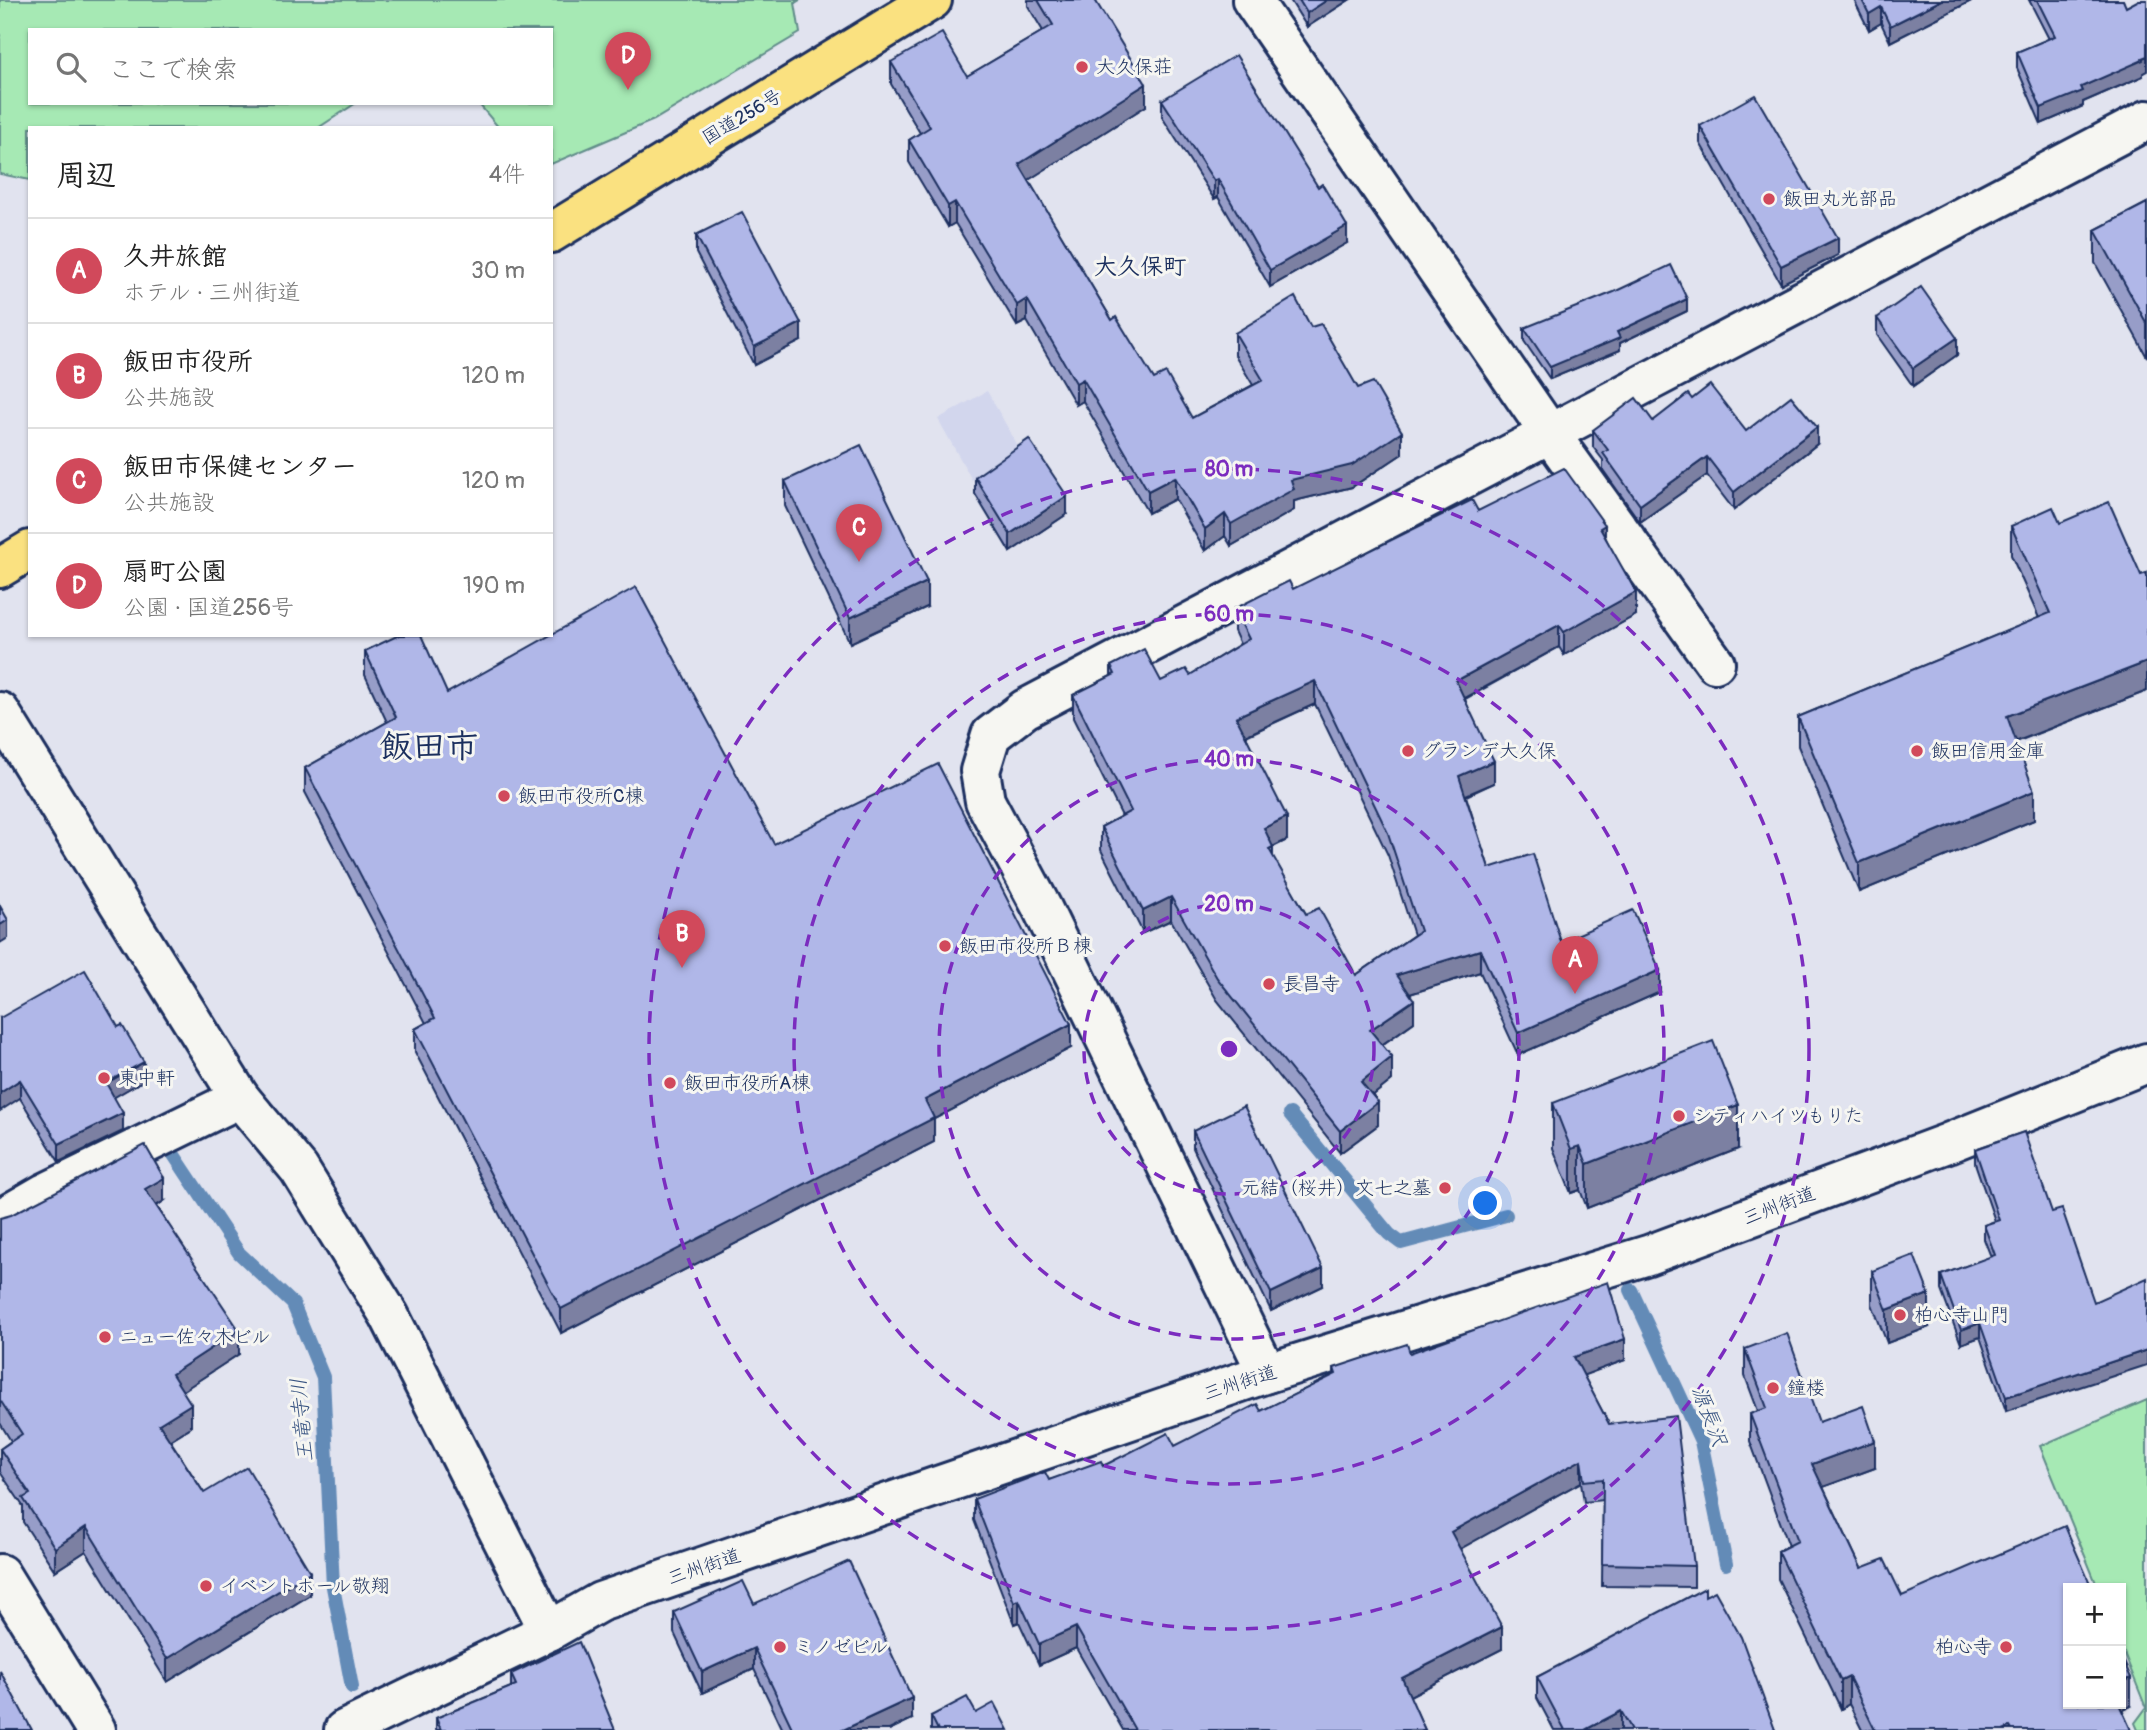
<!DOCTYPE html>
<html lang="ja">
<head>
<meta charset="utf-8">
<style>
  :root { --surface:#fff; --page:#f6f6f6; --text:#222; --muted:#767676; --line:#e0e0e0; --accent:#d1495b }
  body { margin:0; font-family:Pangolin,"Klee One",sans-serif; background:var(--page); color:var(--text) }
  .controls { position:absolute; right:21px; bottom:21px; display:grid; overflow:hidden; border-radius:0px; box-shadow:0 2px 5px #0004 }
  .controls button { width:63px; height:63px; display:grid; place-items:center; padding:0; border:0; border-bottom:2px solid var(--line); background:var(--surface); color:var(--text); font:35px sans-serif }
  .you { position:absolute; left:1486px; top:1204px; width:24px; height:24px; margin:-18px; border:5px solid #fff; border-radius:50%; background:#1a73e8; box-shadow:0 0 0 10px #1a73e833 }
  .badge { display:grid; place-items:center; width:46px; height:46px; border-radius:50%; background:var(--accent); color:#fff; font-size:23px; font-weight:700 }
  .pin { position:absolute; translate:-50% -58px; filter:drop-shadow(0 2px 4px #0008) }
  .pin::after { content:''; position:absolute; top:37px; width:24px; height:21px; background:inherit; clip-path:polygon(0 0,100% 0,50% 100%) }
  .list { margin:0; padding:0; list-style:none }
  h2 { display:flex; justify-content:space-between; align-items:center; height:91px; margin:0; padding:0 28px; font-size:30px }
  h2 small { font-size:23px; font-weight:400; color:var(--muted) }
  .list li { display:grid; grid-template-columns:46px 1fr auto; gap:21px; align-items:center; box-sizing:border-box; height:105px; padding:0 28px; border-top:2px solid var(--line) }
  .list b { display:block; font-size:26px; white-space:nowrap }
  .list p { margin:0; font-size:23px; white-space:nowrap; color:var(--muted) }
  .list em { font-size:23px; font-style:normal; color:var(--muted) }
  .icon { flex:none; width:38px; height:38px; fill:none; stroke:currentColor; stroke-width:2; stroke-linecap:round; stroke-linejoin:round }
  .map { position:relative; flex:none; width:2147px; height:1730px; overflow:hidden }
  .search { position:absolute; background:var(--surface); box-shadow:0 2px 5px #0004; left:28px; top:28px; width:525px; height:77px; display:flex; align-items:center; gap:18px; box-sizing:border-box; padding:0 24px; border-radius:0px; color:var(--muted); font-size:26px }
  .panel { position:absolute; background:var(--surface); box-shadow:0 2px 5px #0004; left:28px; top:126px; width:525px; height:511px; border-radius:0px }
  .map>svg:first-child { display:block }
</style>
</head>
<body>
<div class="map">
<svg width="2147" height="1730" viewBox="0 0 2147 1730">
  <rect width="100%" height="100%" fill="#e1e3ef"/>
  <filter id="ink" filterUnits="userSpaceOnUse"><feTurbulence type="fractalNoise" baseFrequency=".0143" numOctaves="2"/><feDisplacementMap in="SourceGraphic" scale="14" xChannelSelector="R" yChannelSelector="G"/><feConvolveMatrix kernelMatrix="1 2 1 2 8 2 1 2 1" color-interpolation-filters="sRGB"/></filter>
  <g filter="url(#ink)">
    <path fill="#d2d6ed" d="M987,391L1022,453L972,480L938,419Z"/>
    <g fill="#a6e9b4" stroke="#608c89" stroke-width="2">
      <path d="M0,0H800L795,3L800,33L654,120L551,164V128H499L478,103H551V30H30V103H356L318,128H30V180L0,174Z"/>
      <path d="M2147,1400V1730H2138L2135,1723L2146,1708L2121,1645V1588H2098L2040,1446Z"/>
    </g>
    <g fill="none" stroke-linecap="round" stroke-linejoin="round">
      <g stroke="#648bb7" stroke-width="14">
        <path d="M1290,1114L1389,1234L1401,1243L1506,1215"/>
        <path d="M174,1155L239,1253L293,1304L323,1377L333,1587L352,1687"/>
        <path d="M1631,1290L1701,1441L1726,1564"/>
      </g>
      <defs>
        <g id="street">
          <path d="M1252,0L1548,431L1715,663"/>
          <path d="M0,1219L45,1193L240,1098L299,1169L389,1315L549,1631"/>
          <path d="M1267,1373L1042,908L985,801L980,771L991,735L1025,709L2147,120"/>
        </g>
        <g id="secondary">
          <path d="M0,712L240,1098"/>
          <path d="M0,1574L96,1730"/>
          <path d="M344,1730L549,1631L600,1602L1267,1373L1648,1255L1948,1143L2147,1063"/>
        </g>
        <g id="highway">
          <path d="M551,233L932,0"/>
          <path d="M0,568L30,550"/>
        </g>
      </defs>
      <use href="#street" stroke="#1b2f5e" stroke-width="44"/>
      <use href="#secondary" stroke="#1b2f5e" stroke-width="44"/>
      <use href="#highway" stroke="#1b2f5e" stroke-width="44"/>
      <use href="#street" stroke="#f6f6f2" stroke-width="38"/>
      <use href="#secondary" stroke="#f6f6f2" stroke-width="38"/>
      <use href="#highway" stroke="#fae180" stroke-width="38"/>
    </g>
    <g fill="#979dc8" stroke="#1b2f5e" stroke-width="2" fill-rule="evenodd">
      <path d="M1028,0H1095L1146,106L1028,180L1112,320L1154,379L1192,418L1253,385L1235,355V333L1311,327L1358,388L1402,454L1352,487L1294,501V510L1231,546L1225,536L1205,551L1175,499L1148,513L1083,401L1076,405L1027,321L1017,326L955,223L948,227L909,162V140L920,133L891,84V62L967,76L1043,31L1028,6Z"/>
      <path d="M1290,0H1349L1307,27Z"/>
      <path d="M1854,0H1973L1890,42L1881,23L1869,30Z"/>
      <path d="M2029,0H2123L2143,76L2083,102V106L2041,124L2017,68V52L2049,39Z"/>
      <path d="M1162,100L1347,243L1270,287L1218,197L1214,199L1162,117Z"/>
      <path d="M1700,126L1838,255L1781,284L1700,143Z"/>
      <path d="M2147,203V357L2095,263V230Z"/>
      <path d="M696,235L801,341L754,365L696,253Z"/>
      <path d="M1687,311L1620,343V350L1550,379L1524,341V328Z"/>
      <path d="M1877,318L1957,355L1913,386L1877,335Z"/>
      <path d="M1692,399L1746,431L1817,444L1734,510L1707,475L1640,522L1603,470V460L1593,447V430L1653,421Z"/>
      <path d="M975,477L1067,514L1010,552L975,494Z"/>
      <path d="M785,481L927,607L850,643L785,506Z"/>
      <path d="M1478,511L1605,536L1636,615L1564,655L1559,647L1465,699L1494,783L1466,796L1489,868L1561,942L1660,992L1518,1055L1480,972L1410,994L1414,1022L1382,1045L1392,1080L1372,1096L1378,1125L1340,1153L1217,1000L1171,920L1143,933L1101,850V827L1122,816L1073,718V695L1111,676V666L1161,681L1190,675L1240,644L1234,631V609L1293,589ZM1315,704L1388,855L1414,935L1356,975L1306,914L1273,857V847L1287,840L1246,736Z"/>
      <path d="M2060,523L2141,575L2147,573V691L2016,742L2034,820L1859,892L1798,746V717L2039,618L2011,555V526Z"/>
      <path d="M365,651L447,693L774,844L1071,1048L934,1119V1142L561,1333L415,1052V1029L426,1023L305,792V768L387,722L365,675Z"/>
      <path d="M0,1018L144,1080L114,1097L123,1131L59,1162L20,1098Z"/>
      <path d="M1553,1103L1738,1149L1587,1208L1580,1190L1571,1193L1553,1148Z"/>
      <path d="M1193,1131L1323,1286L1271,1311L1193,1148Z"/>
      <path d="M2024,1132L2006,1411L1980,1337L1961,1344L1941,1290V1275L1991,1257L1984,1239V1225L1995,1221L1975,1163V1149Z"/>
      <path d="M164,1201L157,1206L239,1354L182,1391L191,1427L170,1440L204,1493L310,1595L167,1682L86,1551L55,1571L23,1522V1506L0,1472V1449L11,1441L0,1423V1218Z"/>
      <path d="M1872,1271L1929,1327L1887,1343L1872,1304Z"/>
      <path d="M1745,1349L1819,1422L1875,1468L1823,1487L1861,1568L1902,1596L2131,1706L2122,1710L2131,1730H1862L1849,1704L1841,1709L1778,1579V1551L1789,1546L1750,1441V1414L1758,1411L1745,1376Z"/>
      <path d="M1410,1353L1625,1360L1583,1375L1609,1424L1694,1566V1587L1602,1586L1603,1500L1584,1502L1581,1482L1459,1549L1502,1649L1409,1696L1425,1730H1123L1076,1648L1039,1665L1019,1622L1014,1624L974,1520V1499L1049,1480L1175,1446L1261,1411L1334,1375V1368Z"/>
      <path d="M1705,1596L1775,1730H1554L1537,1698V1677Z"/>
      <path d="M754,1604L912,1719L889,1730H783L754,1669L702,1693L674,1633V1612Z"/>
      <path d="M511,1674L615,1730H436V1718L511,1687Z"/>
      <path d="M976,1713L1008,1730H931V1716Z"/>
    </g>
    <g fill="#7b80a2" stroke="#1b2f5e" stroke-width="2">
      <path d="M1327,0H1349L1307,27V13Z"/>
      <path d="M1942,0H1973L1890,42V26Z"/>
      <path d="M1881,7V23L1869,30V14Z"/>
      <path d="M2147,56V71L2143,73V76L2083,102V106L2041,124V108L2081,87Z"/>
      <path d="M1146,84V106L1019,186V164Z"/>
      <path d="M1218,179V197L1214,199V181Z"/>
      <path d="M955,202V223L948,227V206Z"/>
      <path d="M1347,226V243L1270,287V270Z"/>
      <path d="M1838,238V255L1781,284V266Z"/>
      <path d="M1027,299V321L1017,326V305Z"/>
      <path d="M1687,299V311L1620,343V350L1550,379V367L1617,332Z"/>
      <path d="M801,323V341L754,365V347Z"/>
      <path d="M1957,338V355L1913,386V368Z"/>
      <path d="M1083,379V401L1076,405V383Z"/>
      <path d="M1817,427V444L1734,510V492Z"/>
      <path d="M1402,432V454L1352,487L1294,501V510L1231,546V524L1291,480Z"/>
      <path d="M1707,457V475L1640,522V505Z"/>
      <path d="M1175,477V499L1148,513V491Z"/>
      <path d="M1067,496V514L1010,552V534Z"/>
      <path d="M1225,514V536L1205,551V529Z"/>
      <path d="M1605,525V547L1600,528Z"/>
      <path d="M927,582V607L850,643V618Z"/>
      <path d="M1636,592V615L1564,655V632Z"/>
      <path d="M1559,625V647L1456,703V681Z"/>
      <path d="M2147,662V691L2007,745V716Z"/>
      <path d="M1315,681V704L1236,740V717Z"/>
      <path d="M1494,761V783L1459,798V776Z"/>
      <path d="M2034,791V820L1859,892V863Z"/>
      <path d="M1287,817V840L1264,851V828Z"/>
      <path d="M1171,897V920L1143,933V911Z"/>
      <path d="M8,920V938L0,943V925Z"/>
      <path d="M1480,950V972L1397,998V975Z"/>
      <path d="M1660,970V992L1518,1055V1033Z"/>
      <path d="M1414,1000V1022L1370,1053V1030Z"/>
      <path d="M1071,1024V1048L934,1119V1142L561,1333V1309L925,1100Z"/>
      <path d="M1392,1057V1080L1361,1105V1082Z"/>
      <path d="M144,1062V1080L106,1102V1083Z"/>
      <path d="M20,1080V1098L0,1111V1093Z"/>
      <path d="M1378,1102V1125L1340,1153V1131Z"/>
      <path d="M1738,1105V1149L1587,1208V1164Z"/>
      <path d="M123,1113V1131L59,1162V1144Z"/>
      <path d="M1580,1146V1190L1571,1193V1149Z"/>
      <path d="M164,1178V1201L145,1212V1189Z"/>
      <path d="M1323,1268V1286L1271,1311V1293Z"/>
      <path d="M1929,1294V1327L1887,1343V1310Z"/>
      <path d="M1980,1323V1337L1961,1344V1330Z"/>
      <path d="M239,1330V1354L172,1398V1374Z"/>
      <path d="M1625,1339V1360L1574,1379V1357Z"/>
      <path d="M2147,1350V1365L2006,1411V1397Z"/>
      <path d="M191,1404V1427L159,1447V1424Z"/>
      <path d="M1875,1441V1468L1812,1491V1464Z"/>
      <path d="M1581,1460V1482L1451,1554V1532Z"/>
      <path d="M86,1527V1551L55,1571V1548Z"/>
      <path d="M310,1572V1595L167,1682V1659Z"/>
      <path d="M1019,1600V1622L1014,1624V1602Z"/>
      <path d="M1076,1627V1648L1039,1665V1644Z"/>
      <path d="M1502,1627V1649L1402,1700V1678Z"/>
      <path d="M754,1648V1669L702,1693V1672Z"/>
      <path d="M1849,1677V1704L1841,1709V1681Z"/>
      <path d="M2131,1678V1706L2112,1715V1704H2121V1683Z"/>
      <path d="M912,1698V1719L889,1730H843Z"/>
      <path d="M1621,1711V1730H1585Z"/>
    </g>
    <g fill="#b0b7e8" stroke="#1b2f5e" stroke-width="2" fill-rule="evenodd">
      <path d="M1038,0H1095L1146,84L1019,164L1112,320L1116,317L1154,379L1166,373L1192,418L1263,380L1235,333L1295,297L1311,327L1321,324L1358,388L1373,382L1402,432L1352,465L1291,480L1294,489L1231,524L1225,514L1205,529L1175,477L1148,491L1083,379L1076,383L1027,299L1017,305L955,202L948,206L909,140L930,127L891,62L942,33L967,76L1053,25Z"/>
      <path d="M1299,0H1327L1307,13Z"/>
      <path d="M1862,0H1942L1890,26L1881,7L1869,14Z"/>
      <path d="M2037,0H2123L2126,7L2139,0H2147V56L2142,58L2143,60L2081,87L2083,91L2041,108L2017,52L2055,36Z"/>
      <path d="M1236,55L1318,187L1322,184L1347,226L1270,270L1218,179L1214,181L1162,100Z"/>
      <path d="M1755,95L1838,238L1781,266L1700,126Z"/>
      <path d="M2147,203V324L2095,230Z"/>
      <path d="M742,212L801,323L754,347L696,235Z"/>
      <path d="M1671,265L1687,299L1617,332L1620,338L1550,367L1524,328L1614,292Z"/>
      <path d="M1921,287L1957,338L1913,368L1877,318Z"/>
      <path d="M1710,385L1746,431L1791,396L1817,427L1734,492L1707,457L1640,505L1603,453L1608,450L1593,430L1636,398L1653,421L1688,394L1692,399Z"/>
      <path d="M1029,439L1067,496L1010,534L975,477Z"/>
      <path d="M861,445L927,582L850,618L785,481Z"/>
      <path d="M1564,468L1605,525L1600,528L1636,592L1564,632L1559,625L1456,681L1494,761L1459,776L1489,868L1533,854L1561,942L1633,910L1660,970L1518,1033L1480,950L1397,975L1414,1000L1370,1030L1392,1057L1361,1082L1378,1102L1340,1131L1217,978L1171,897L1143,911L1101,827L1131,811L1073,695L1115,674L1111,666L1144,649L1161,681L1186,669L1190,675L1249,639L1234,609L1289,581L1293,589L1472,500L1478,511ZM1315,681L1388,833L1420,931L1356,975L1319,908L1306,914L1269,849L1273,847L1264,828L1287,817L1236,717Z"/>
      <path d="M2109,502L2141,575L2147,573V662L2007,716L2034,791L1859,863L1798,717L2050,613L2011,526L2053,507L2060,523Z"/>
      <path d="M636,587L774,844L938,764L1071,1024L925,1100L934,1118L561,1309L415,1029L435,1018L305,768L396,717L365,651L399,635H421L447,693Z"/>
      <path d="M0,906L8,920L0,925Z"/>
      <path d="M85,970L118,1027L122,1025L144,1062L106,1083L123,1113L59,1144L20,1080L0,1093V1018Z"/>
      <path d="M1713,1041L1738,1105L1587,1164L1580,1146L1571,1149L1553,1103Z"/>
      <path d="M1244,1106L1323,1268L1271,1293L1193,1131Z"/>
      <path d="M2024,1132L2052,1212L2062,1209L2094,1302L2147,1278V1350L2006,1397L1980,1323L1961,1330L1941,1275L1995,1255L1984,1225L1999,1220L1975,1149Z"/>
      <path d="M145,1145L164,1178L145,1189L239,1330L172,1374L191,1404L159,1424L204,1493L247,1467L310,1572L167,1659L86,1527L55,1548L23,1498L30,1494L0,1449L22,1434L0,1400V1218L11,1215Z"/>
      <path d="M1914,1255L1929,1294L1887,1310L1872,1271Z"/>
      <path d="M1608,1282L1625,1339L1574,1357L1609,1424L1676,1416L1694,1566L1602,1564L1603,1479L1584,1481L1581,1460L1451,1532L1502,1627L1402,1678L1425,1730H1135L1076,1627L1039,1644L1019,1600L1014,1602L974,1499L1045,1472L1049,1480L1101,1461L1103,1466L1168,1433L1175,1446L1257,1404L1261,1411L1336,1374L1334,1368L1407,1344L1410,1353Z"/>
      <path d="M1787,1333L1819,1422L1863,1406L1875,1441L1812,1464L1861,1568L1884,1559L1902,1596L2065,1526L2092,1588H2068V1704H2119L2131,1730H2012L2010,1727L2003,1730H1875L1849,1677L1841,1681L1778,1551L1798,1541L1750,1414L1767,1408L1745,1349Z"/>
      <path d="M849,1561L912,1698L843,1730H793L754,1648L702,1672L674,1612L743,1581L754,1604Z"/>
      <path d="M1705,1588V1596L1715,1591L1741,1637L1775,1730H1632L1621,1711L1585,1730H1565L1537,1677Z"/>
      <path d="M579,1642L615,1730H441L436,1718L516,1685L511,1674Z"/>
      <path d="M2121,1655L2131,1678L2121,1683Z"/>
      <path d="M0,1671L32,1730H0Z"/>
      <path d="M967,1697L976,1713L994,1703L1008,1730H938L931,1716Z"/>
    </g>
  </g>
  <g fill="none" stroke="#7b2cbf" stroke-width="3.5" stroke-dasharray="12 9">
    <circle cx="1229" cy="1049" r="145"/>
    <circle cx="1229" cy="1049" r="290"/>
    <circle cx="1229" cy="1049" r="435"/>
    <circle cx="1229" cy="1049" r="580"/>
  </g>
  <g fill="#d1495b" stroke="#f6f6f2" stroke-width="2.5">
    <circle cx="1082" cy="67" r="7"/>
    <circle cx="1769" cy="199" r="7"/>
    <circle cx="1408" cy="751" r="7"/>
    <circle cx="1917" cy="751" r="7"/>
    <circle cx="504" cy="796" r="7"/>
    <circle cx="945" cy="946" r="7"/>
    <circle cx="1269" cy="984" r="7"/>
    <circle cx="104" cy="1078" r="7"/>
    <circle cx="670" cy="1083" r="7"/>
    <circle cx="1679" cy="1116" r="7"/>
    <circle cx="1445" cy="1188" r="7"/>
    <circle cx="1900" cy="1315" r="7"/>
    <circle cx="105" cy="1337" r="7"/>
    <circle cx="1773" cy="1388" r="7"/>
    <circle cx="206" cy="1586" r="7"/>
    <circle cx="780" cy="1647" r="7"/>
    <circle cx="2006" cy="1647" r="7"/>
  </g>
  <g text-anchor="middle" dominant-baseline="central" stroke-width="6" stroke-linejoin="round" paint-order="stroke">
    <g font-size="19" fill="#1b2f5e" stroke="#f6f6f2" text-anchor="start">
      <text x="1096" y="67">大久保荘</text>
      <text x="1783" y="199">飯田丸光部品</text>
      <text x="1422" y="751">グランデ大久保</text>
      <text x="1931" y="751">飯田信用金庫</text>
      <text x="518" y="796">飯田市役所C棟</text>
      <text x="959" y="946">飯田市役所Ｂ棟</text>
      <text x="1283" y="984">長昌寺</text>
      <text x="118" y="1078">東中軒</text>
      <text x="684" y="1083">飯田市役所A棟</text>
      <text x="1693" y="1116">シティハイツもりた</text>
      <text x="1431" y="1188" text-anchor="end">元結（桜井）文七之墓</text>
      <text x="1914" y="1315">柏心寺山門</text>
      <text x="119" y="1337">ニュー佐々木ビル</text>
      <text x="1787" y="1388">鐘楼</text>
      <text x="220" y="1586">イベントホール敬翔</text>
      <text x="794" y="1647">ミノゼビル</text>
      <text x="1992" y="1647" text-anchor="end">柏心寺</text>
    </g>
    <g font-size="19" fill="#1b2f5e" stroke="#f6f6f2">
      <text transform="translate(742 117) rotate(-31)">国道256号</text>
      <text transform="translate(1779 1206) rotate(-21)">三州街道</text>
      <text transform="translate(1240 1383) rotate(-18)">三州街道</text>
      <text transform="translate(704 1567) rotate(-19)">三州街道</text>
    </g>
    <g font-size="21" font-style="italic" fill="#3a5583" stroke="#f6f6f2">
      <text transform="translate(1709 1416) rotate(69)">源長沢</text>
      <text transform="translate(302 1420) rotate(-95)">王竜寺川</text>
    </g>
    <g font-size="23" font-weight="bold" fill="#1b2f5e" stroke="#f6f6f2">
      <text x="1140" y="266">大久保町</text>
    </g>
    <g font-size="33" font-weight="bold" fill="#1b2f5e" stroke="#f6f6f2">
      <text x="429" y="746">飯田市</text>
    </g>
  </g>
  <circle cx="1229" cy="1049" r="10" fill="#7b2cbf" stroke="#f6f6f2" stroke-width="3.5"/>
  <g font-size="21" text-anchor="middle" font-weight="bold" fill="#7b2cbf" stroke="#f6f6f2" stroke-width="6" stroke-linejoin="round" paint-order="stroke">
    <text x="1229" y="476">80 m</text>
    <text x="1229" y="621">60 m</text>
    <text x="1229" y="766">40 m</text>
    <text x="1229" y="911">20 m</text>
  </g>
</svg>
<div class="controls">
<button>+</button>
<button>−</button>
</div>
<div class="you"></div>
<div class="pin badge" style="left:1575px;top:994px">A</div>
<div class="pin badge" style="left:682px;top:968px">B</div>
<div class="pin badge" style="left:859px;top:562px">C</div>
<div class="pin badge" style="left:628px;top:90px">D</div>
<div class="search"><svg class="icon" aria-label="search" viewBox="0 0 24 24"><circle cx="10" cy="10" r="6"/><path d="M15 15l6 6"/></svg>ここで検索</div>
<section class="panel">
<h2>周辺<small>4件</small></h2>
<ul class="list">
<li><span class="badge">A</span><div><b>久井旅館</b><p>ホテル · 三州街道</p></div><em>30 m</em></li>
<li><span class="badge">B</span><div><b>飯田市役所</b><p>公共施設</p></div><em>120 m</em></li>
<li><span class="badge">C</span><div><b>飯田市保健センター</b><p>公共施設</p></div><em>120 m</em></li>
<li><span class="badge">D</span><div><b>扇町公園</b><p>公園 · 国道256号</p></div><em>190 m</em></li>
</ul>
</section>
</div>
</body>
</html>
